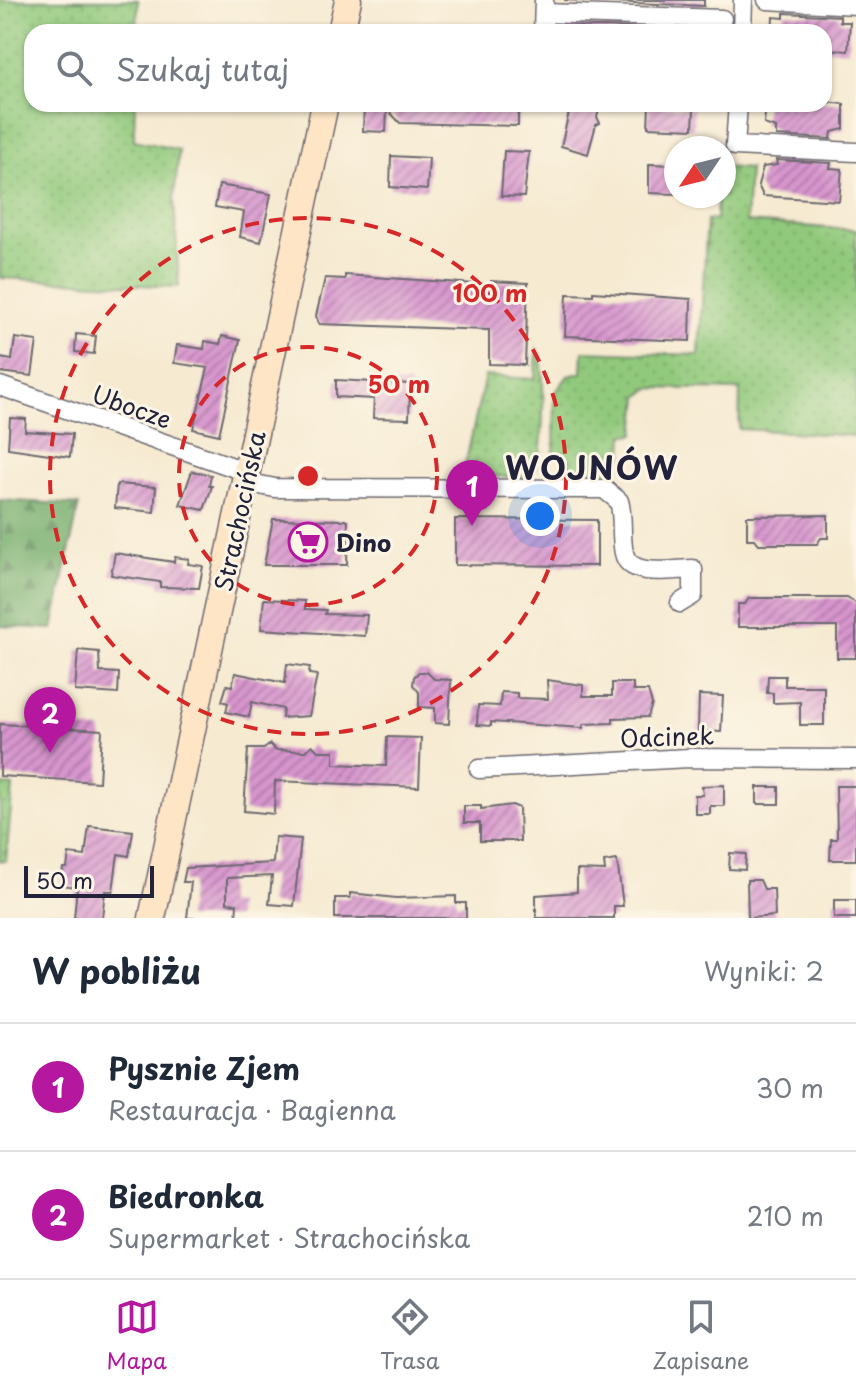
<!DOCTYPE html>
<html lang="pl">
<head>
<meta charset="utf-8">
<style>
  :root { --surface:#fff; --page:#f6f6f7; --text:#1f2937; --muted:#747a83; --line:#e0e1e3; --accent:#b5179e }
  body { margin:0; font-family:"Playpen Sans",sans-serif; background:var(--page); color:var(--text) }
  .compass { position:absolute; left:664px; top:136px; width:72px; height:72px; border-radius:50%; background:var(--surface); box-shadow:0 2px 6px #0004; rotate:235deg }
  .scale { position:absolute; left:24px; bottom:20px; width:130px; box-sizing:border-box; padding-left:8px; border:4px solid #22223b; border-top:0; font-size:22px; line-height:28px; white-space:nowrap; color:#22223b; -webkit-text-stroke:6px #fcf5e5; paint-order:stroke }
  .you { position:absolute; left:540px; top:516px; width:28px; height:28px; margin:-20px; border:6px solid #fff; border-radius:50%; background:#1a73e8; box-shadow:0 0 0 12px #1a73e833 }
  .badge { display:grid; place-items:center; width:52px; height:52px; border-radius:50%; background:var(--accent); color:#fff; font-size:26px; font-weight:700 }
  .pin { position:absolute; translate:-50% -66px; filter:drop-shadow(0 2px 4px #0008) }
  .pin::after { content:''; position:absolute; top:42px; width:28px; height:24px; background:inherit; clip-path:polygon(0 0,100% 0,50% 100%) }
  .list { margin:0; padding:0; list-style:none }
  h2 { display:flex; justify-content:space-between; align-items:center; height:104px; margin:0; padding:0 32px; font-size:34px }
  h2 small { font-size:26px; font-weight:400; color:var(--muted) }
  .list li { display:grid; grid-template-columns:52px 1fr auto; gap:24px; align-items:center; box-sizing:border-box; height:128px; padding:0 32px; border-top:2px solid var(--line) }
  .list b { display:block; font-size:30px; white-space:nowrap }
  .list p { margin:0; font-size:26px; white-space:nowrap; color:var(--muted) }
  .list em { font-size:26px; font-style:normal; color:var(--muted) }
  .icon { flex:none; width:44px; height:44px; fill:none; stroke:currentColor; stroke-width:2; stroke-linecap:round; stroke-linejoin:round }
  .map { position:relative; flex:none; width:856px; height:918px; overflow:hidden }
  .search { position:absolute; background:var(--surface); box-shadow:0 2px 6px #0004; left:24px; right:24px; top:24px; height:88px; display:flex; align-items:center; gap:20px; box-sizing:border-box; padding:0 28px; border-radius:24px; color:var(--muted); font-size:30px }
  .sheet { height:360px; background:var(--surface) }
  nav { display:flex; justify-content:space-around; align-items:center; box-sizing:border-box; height:112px; border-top:2px solid var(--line); background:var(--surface); font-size:22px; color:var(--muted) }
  nav a { display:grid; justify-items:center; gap:4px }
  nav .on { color:var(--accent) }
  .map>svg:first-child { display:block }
</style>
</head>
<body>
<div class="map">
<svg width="856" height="918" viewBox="0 0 856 918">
  <defs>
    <pattern id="grass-dots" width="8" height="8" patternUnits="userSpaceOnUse" patternTransform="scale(2)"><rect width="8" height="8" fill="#91c97c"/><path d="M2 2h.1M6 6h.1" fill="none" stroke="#7dac6c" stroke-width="1.8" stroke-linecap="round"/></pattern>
    <pattern id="forest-firs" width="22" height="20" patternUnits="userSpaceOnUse" patternTransform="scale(2)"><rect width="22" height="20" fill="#74ad6c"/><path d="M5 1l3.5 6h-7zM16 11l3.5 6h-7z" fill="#5f8c5a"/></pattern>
    <pattern id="building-hatch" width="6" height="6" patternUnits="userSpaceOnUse" patternTransform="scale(2)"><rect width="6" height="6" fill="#d795cd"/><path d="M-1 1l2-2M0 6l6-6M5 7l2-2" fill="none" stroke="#ae79a8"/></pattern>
  </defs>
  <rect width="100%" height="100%" fill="#fcf5e5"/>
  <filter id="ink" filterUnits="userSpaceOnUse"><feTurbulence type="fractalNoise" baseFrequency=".0125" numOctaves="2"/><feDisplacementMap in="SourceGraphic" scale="16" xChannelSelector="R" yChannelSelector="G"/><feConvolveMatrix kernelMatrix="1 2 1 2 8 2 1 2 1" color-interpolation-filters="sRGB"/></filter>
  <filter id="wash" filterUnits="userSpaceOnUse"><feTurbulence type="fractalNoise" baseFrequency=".006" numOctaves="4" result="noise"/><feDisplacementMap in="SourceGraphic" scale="32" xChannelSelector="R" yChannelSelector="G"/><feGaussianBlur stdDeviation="1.8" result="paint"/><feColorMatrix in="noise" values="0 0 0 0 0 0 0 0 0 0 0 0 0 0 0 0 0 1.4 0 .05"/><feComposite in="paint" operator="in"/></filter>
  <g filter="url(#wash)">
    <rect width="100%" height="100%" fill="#f6ead1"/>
    <g fill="url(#grass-dots)" stroke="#5a765c" stroke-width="2">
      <path d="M0,0H138L137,32H32V104H135L134,140L179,150L174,198L179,287L0,278Z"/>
      <path d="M724,167L749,169L746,222L856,230V436L739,429L740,390L650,388L639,397L635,434L624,435L623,457L616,473L592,478L591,471L573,470L559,456L554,457L555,393L568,376L582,373L583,351L699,355L707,220H716L717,196H724Z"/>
      <path d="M537,349C547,362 543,446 538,463C536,470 532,474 527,478L463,474L485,376L535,379Z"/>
      <path d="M0,785L13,786L6,861H0Z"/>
    </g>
    <path fill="url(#forest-firs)" stroke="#4b6854" stroke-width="2" d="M0,500L79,505L53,629L0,626Z"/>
    <g id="blocks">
      <g fill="url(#building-hatch)">
        <path d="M564,0H704V6Z"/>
        <path d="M784,13L840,16V22H850L848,51L824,49V32H772L773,17L784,18Z"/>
        <path d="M563,26L703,30V32H563Z"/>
        <path d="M824,102L844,104V129L832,132L831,139L776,136V128L764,124L766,104Z"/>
        <path d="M364,104L383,105L531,104L518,115V126L400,123L387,109L386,132L363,131Z"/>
        <path d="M571,104H601L597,117L600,123L596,125L588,154L561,146Z"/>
        <path d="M649,105L694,108L693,129L648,127Z"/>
        <path d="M504,151L529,152L524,197L501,196Z"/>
        <path d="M391,156L429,158L427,190L390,187Z"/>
        <path d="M776,160L831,163L830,168L842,169L839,201L763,196L758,185L763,167L777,165Z"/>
        <path d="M649,164L676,165V194L649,193Z"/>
        <path d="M219,185L271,194L261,242L240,237L244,212L215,207Z"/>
        <path d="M345,275L490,285L491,281L528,283L525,365L489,364V330L319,324L316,316L325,278L345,279Z"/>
        <path d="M593,292L691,299L690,341L565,336L567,294L593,295Z"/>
        <path d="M76,334L96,336L94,354L75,352Z"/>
        <path d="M222,336L240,340L219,435L193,429L208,368L174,363L177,345L204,349L205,341L220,344Z"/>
        <path d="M15,338L37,341L32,376L0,372V358L12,360Z"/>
        <path d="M336,380L410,384L409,419L373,418L374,399L336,397Z"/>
        <path d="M10,418L26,419L25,431L72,434L70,457L8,448Z"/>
        <path d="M192,471L211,475L209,486H212L204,510L180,505Z"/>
        <path d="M117,484L156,487L154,512L115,508Z"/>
        <path d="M828,515V538H821L817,544H759L755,539H747V516Z"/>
        <path d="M273,519L348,520L347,565H264Z"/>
        <path d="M455,519L597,520V566L455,565Z"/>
        <path d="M115,553L174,562L175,557L189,559L188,564L203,566L199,588L160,587V582L111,575Z"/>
        <path d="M749,598H847L856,603V658H837V627H738V604H745Z"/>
        <path d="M264,599L305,601V609L326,610L325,614L367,615L365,636L261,629Z"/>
        <path d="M78,650L99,652L100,672L119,673L118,694L75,691Z"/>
        <path d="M287,664L310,667L309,674L317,675L309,716L282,718L283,709L252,702L249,717L226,712L228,703L222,701L227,685L232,686L235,673L285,683Z"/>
        <path d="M419,672H427L434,679L451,680L449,724L435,723V708L419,707V692L413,685L414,677Z"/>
        <path d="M768,676H785V686H824V725H800V702L773,703V693H767Z"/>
        <path d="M547,680L583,685V696H612V683H633V691H648L652,704L648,717L613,718V723L583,724V728L491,722V726L477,725L478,705L500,706L501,692L517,693V698L548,699Z"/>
        <path d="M699,695L723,696L721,732L698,731Z"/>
        <path d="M0,724L102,730L99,782L0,776Z"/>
        <path d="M387,737L421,738L419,787L275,781L274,814L244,811L248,749H264L270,744L275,750L306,751L312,745L318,751H334V764L386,766Z"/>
        <path d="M724,785V806H710V814H695V795H703L702,786Z"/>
        <path d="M836,786H856V860H830L831,839H837Z"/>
        <rect x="757" y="787" width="22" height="17"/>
        <path d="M512,805L519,808L520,841H480V823H464V806H481V809Z"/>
        <path d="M89,826L133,831L129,856L118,854L113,891H105L102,918H74L77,887L61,885L63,868H67L69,854L85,856Z"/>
        <path d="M275,837L301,839L294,906L269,904L272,876L227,878V903L237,904L236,918H187L191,882H183L186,868L273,863Z"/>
        <path d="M730,853L746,854L745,870L729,869Z"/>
        <path d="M617,860L623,906H614V918H536V895L577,892V870L605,871L604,862Z"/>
        <path d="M747,880H760L764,889H774L775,916L748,918Z"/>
        <path d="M350,893L396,898L456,896V903H466V918H335V898H350Z"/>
        <rect x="834" y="900" width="22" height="18"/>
      </g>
    </g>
  </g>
  <g filter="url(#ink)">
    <use href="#blocks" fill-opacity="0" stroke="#6c6870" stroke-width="2"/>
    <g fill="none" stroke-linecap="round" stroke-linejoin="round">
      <defs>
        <g id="minor">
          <path d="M767,0L856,5"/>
          <path d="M544,13L722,19"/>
          <path d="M543,32L544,0"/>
          <path d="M742,32L743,0"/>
          <path d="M738,104L735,146L856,152"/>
          <path d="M0,386L247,472"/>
          <path d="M245,482L275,488L604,489L619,501C624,518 620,535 624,553C629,579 674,569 693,569V595L680,603"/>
          <path d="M479,769L689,758L856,759"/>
        </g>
        <g id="secondary">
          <path d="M341,32L348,0"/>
          <path d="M152,918L325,104"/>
        </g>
      </defs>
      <use href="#minor" stroke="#6c6870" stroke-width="21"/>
      <use href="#secondary" stroke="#6c6870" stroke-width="29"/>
      <use href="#minor" stroke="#fff" stroke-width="18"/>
      <use href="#secondary" stroke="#fde5c5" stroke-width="26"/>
    </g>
  </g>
  <g fill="none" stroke="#d62828" stroke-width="4" stroke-dasharray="14 10">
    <circle cx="308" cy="476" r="129"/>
    <circle cx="308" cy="476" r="258"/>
  </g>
  <defs>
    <symbol id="supermarket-ring" viewBox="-11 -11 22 22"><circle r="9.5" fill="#fcf5e5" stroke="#b5179e" stroke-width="1.5"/><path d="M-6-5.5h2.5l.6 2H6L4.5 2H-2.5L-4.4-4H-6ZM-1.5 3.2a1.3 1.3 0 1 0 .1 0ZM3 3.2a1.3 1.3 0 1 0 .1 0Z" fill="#b5179e"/></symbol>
  </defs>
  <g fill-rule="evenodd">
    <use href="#supermarket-ring" x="286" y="520" width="44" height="44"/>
  </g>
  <g text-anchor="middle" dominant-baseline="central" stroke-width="6" stroke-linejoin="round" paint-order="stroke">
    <g font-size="24" fill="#22223b" stroke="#fcf5e5">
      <text transform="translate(132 406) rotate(20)">Ubocze</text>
      <text transform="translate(239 511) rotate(-78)">Strachocińska</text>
      <text transform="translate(667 736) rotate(-2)">Odcinek</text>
    </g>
    <g font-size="24" font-weight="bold" fill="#22223b" stroke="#fcf5e5" text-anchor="start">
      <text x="336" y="542">Dino</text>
    </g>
    <g font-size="32" font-weight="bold" letter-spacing="2" fill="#22223b" stroke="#fcf5e5">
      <text x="592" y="467">WOJNÓW</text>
    </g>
  </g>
  <circle cx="308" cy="476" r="12" fill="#d62828" stroke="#fcf5e5" stroke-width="4"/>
  <g font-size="24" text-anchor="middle" font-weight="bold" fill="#d62828" stroke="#fcf5e5" stroke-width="6" stroke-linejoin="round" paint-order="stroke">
    <text x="490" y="302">100 m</text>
    <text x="399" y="393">50 m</text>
  </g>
</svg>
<svg class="compass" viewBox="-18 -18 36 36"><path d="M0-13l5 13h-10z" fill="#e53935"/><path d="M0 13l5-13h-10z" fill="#747a83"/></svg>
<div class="scale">50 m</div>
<div class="you"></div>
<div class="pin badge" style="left:472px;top:526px">1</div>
<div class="pin badge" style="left:50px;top:753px">2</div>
<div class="search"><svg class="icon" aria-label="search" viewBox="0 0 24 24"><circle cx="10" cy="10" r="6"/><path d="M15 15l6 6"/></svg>Szukaj tutaj</div>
</div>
<section class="sheet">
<h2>W pobliżu<small>Wyniki: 2</small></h2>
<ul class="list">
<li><span class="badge">1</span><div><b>Pysznie Zjem</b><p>Restauracja · Bagienna</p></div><em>30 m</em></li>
<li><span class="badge">2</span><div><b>Biedronka</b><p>Supermarket · Strachocińska</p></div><em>210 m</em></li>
</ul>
</section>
<nav>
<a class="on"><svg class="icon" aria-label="map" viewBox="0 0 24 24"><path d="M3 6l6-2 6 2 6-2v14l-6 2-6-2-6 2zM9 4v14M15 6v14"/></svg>Mapa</a>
<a><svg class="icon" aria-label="directions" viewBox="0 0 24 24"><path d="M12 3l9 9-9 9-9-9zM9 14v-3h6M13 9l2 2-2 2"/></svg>Trasa</a>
<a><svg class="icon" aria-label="saved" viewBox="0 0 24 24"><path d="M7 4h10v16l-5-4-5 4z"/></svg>Zapisane</a>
</nav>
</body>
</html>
